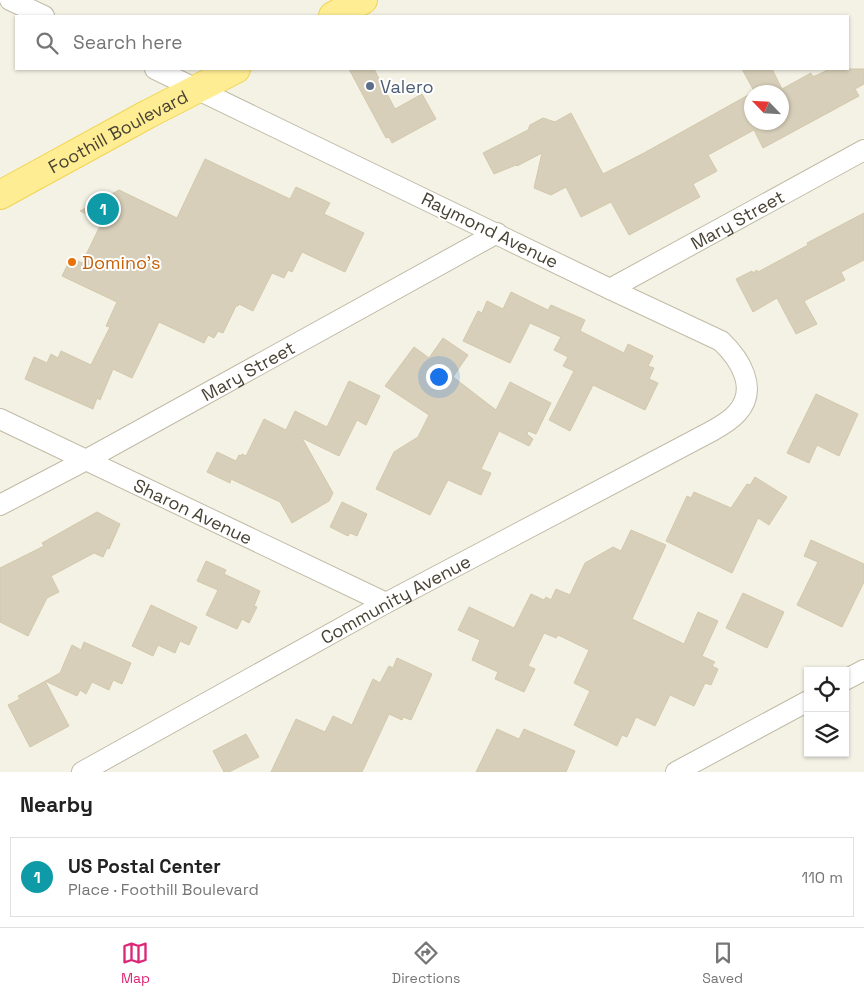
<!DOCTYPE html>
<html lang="en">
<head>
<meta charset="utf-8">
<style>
  :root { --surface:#fff; --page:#f6f6f6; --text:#222; --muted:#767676; --line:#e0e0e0; --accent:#db2777 }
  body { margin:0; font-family:"Space Grotesk",sans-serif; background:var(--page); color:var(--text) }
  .controls { position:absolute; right:15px; bottom:15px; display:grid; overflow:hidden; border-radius:0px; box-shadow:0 1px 4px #0004 }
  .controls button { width:45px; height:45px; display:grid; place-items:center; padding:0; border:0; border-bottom:1px solid var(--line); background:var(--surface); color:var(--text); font:25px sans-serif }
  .compass { position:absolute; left:744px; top:85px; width:45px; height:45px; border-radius:50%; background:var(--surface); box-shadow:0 1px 4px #0004; rotate:295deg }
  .you { position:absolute; left:438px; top:376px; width:18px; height:18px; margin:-12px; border:4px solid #fff; border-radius:50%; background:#1a73e8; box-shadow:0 0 0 8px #1a73e833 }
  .badge { display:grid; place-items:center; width:32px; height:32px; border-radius:50%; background:var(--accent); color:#fff; font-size:16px; font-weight:700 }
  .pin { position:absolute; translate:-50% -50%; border:2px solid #fff; box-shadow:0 1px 5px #0006 }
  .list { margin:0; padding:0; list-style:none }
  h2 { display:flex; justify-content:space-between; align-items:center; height:65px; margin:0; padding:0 20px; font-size:21px }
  h2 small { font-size:16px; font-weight:400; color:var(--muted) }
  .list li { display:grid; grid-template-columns:32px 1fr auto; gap:15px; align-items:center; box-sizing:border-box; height:80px; margin:0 10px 10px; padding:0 10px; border:1px solid var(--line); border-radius:0px }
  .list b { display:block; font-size:19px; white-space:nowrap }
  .list p { margin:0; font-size:16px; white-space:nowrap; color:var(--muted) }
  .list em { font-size:16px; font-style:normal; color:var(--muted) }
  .icon { flex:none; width:28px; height:28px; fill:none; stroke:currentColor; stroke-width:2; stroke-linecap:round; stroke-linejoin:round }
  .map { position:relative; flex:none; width:864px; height:772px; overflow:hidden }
  .search { position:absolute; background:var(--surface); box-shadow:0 1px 4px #0004; left:15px; right:15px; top:15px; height:55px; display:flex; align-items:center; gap:12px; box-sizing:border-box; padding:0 18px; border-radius:0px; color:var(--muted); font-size:19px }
  .sheet { height:155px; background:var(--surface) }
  nav { display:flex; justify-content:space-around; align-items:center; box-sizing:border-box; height:70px; border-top:1px solid var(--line); background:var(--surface); font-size:14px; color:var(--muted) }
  nav a { display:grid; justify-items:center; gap:2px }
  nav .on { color:var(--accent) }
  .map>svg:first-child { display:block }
</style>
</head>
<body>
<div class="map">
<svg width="864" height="772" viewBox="0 0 864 772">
  <rect width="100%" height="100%" fill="#f4f2e5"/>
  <g fill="#d7cfb9" stroke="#d3c8ab">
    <path d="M349,69H374L395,109L422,94L436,119L392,143L389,137L386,138Z"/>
    <path d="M742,69H772L782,89L811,73L812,76H815L830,69H864V84L855,89L859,96L763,148L754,130L708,155L717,171L693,184L700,197L629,235L611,202L581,217L566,187L551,195L534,188L542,153L517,166L516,165L494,174L483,153L528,130L530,125L543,118L555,122L571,113L603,174L644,153L752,93V122H782V92H752L754,91Z"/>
    <path d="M205,159L290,199L296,187L330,203L324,214L364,233L345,272L302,252L292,272L288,270L284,278L272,273L253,311L239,304L238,306H236L223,333L218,331L214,338L208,335L204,343L159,322L132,378L113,369L100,400L97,398L93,409L25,379L34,357L47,363L51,354L58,358L61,351L91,365L110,327L106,326L117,302L62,276L71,258L82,263L102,222L80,211L119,190L177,218Z"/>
    <path d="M864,213V260L841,272L845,280L804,301L817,324L796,334L777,298L753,312L736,279L752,271L753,273L757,270L758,272L808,245L807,243Z"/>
    <path d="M511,292L548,310L551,305L585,320L580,331L624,353L628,344L653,356L648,366L654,368L649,379L658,383L645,410L593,385L570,431L549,420L574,371L563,366L568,357L554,350L561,337L530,323L510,363L463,341L478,311L482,313L487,301L503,309Z"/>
    <path d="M443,338L468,355L453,377L496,410L510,382L551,403L536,434L528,431L527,434L533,439L529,446L499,431L481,469L491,473L481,495L448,480L430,515L376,489L394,452L418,437L429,415L385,386L414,347L429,358Z"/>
    <path d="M349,381L380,396L366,425L357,420L339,456L302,438L333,493L329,501L292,523L280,502L231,479L230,483L207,472L217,452L236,461L239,455L241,456L242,454L246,456L264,419L286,430L295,411L327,427Z"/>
    <path d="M816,394L858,414L839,456L817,445L809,463L787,453Z"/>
    <path d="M755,477L787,497L769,525L758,518L732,573L666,541L687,496L691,498L694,492L731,508L747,484L750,485Z"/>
    <path d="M342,502L367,514L357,536L350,533L348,536L330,527Z"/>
    <path d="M97,512L120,524L109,549L107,548L103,557L94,553L51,576L59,592L47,598L28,636L0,622V568L44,546L42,543Z"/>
    <path d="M631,530L666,545L632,619L684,644L698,612L718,621L702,656L715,662L712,666L718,669L711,685L705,683L694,706L670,695L655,726L636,717L627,737L622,735L617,746L574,725L590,691L574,683L589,650L558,635L556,638L544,633L528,666L535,669L524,692L495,679L498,672L472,660L480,640L458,630L469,607L514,628L531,594L544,600L546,597L551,600L556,589L570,595L585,563L613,547L621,551Z"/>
    <path d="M811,540L864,564V582L842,627L797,605L818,562L804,556Z"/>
    <path d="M206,561L226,570L224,574L260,591L254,606L257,607L249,623L242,619L237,629L206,615L218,590L197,581Z"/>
    <path d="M743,593L784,612L767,648L726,628Z"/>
    <path d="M151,605L197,627L189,645L180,641L175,653L158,645L153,656L132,646Z"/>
    <path d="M84,642L131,663L122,684L113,680L109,690L92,682L86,694L80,690L77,696L45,681L69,726L30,747L8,705L20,699L18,696L60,673L72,645L81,650Z"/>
    <path d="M397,658L432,674L411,720L403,717L402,720L389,714L362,772H271L296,719L325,732L333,716L352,725L373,679L380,683L389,666L393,668Z"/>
    <path d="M497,729L519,739L524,729L575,751L566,772H476Z"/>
    <path d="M246,734L259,757L229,772H224L213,751Z"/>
  </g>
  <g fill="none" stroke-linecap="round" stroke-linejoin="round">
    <defs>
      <g id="minor">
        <path d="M10,0L44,16"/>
        <path id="s1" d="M610,289L864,150"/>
        <path id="s2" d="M0,419L386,603"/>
        <path id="s3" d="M0,505L86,460L497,233"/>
        <path d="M845,680L864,670"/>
        <path id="s4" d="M82,772L386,603L712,431C721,426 730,421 737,413C759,389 740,359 721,341L610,289L155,69"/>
        <path d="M676,772L808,701"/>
      </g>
      <g id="primary">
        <path d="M333,16L363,0"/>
        <path id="s5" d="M0,195L148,114L236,69"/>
      </g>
    </defs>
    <use href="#minor" stroke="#c1bba6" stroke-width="22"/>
    <use href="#primary" stroke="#f1d556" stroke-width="30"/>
    <use href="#minor" stroke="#fff" stroke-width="20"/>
    <use href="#primary" stroke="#ffed93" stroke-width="28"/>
  </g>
  <circle fill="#5c6f8a" stroke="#fff" stroke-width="2" cx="370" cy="86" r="5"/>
  <circle fill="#e8710a" stroke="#fff" stroke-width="2" cx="72" cy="262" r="5"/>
  <g text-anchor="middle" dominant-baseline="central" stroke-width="4" stroke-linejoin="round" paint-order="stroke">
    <g font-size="18" fill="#4e5e75" stroke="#fff" text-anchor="start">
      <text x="380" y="86">Valero</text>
    </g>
    <g font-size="18" fill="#474234" stroke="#fff">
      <text stroke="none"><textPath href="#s5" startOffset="134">Foothill Boulevard</textPath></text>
      <text stroke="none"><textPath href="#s1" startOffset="145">Mary Street</textPath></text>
      <text transform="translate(490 230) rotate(26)">Raymond Avenue</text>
      <text stroke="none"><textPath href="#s3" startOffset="282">Mary Street</textPath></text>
      <text stroke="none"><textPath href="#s2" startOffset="214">Sharon Avenue</textPath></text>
      <text stroke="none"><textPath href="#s4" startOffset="358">Community Avenue</textPath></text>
    </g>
    <g font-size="18" fill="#c56008" stroke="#fff" text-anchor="start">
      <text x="82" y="262">Domino's</text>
    </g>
  </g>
</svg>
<div class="controls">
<button><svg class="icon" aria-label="locate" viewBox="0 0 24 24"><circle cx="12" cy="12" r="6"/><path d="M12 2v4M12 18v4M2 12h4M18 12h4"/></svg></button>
<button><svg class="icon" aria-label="layers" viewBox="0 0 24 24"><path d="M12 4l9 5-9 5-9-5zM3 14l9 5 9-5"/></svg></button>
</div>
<svg class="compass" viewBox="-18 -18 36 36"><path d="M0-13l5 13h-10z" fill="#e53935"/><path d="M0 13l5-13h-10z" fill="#767676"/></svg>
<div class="you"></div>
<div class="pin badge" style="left:103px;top:209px;background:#0f9aa8">1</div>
<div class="search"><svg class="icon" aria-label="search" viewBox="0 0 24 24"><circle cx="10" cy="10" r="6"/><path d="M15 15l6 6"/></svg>Search here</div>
</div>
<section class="sheet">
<h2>Nearby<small></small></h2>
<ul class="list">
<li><span class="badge" style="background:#0f9aa8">1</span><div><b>US Postal Center</b><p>Place · Foothill Boulevard</p></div><em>110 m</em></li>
</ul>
</section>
<nav>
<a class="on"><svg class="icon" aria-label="map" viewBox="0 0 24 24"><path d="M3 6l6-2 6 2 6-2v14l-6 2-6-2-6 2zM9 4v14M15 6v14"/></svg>Map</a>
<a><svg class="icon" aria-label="directions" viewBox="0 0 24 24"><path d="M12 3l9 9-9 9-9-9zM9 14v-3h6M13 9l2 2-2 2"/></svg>Directions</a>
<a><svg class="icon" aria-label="saved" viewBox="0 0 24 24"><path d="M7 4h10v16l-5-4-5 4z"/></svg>Saved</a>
</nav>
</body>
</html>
